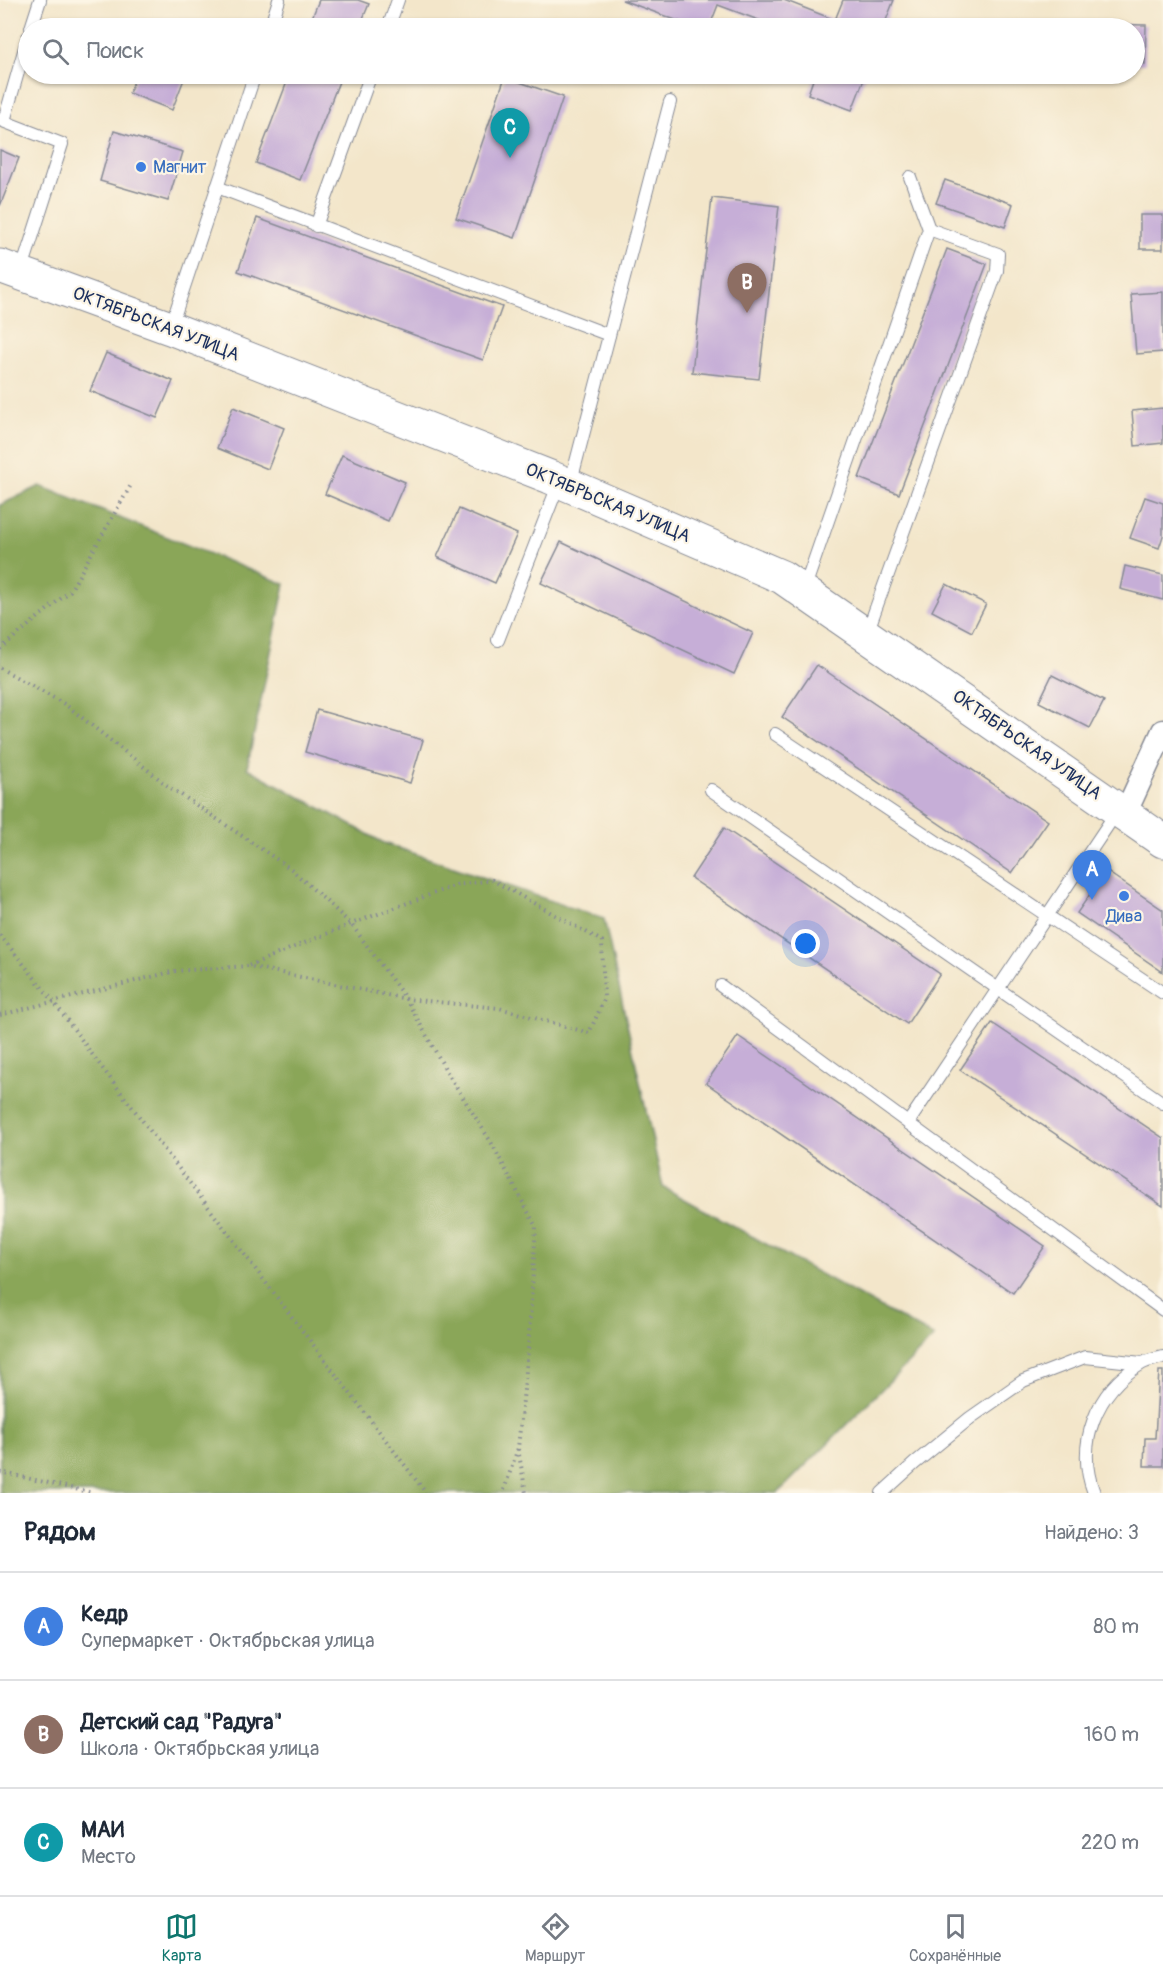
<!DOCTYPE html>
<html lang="ru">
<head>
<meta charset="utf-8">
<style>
  :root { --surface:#fff; --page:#f6f6f7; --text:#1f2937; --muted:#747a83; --line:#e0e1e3; --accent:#0f766e }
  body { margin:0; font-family:Pangolin,sans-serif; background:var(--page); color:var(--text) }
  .you { position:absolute; left:806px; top:944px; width:21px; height:21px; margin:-15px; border:4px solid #fff; border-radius:50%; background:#1a73e8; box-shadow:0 0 0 9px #1a73e833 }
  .badge { display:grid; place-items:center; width:39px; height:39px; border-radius:50%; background:var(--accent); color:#fff; font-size:20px; font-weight:700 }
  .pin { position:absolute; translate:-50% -50px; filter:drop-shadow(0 2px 3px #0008) }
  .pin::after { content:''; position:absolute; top:32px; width:21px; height:18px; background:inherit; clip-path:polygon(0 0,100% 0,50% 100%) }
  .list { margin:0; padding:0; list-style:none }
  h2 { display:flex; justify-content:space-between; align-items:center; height:78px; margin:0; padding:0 24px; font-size:26px }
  h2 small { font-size:20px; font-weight:400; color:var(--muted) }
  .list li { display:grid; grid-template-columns:39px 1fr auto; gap:18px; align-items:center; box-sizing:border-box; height:108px; padding:0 24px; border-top:2px solid var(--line) }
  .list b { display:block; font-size:22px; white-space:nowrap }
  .list p { margin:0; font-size:20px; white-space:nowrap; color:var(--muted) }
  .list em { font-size:20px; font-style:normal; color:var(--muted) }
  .icon { flex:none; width:33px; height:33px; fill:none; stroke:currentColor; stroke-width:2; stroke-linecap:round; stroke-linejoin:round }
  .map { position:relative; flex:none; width:1163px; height:1493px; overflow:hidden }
  .search { position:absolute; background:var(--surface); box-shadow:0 2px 4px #0004; left:18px; right:18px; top:18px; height:66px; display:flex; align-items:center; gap:15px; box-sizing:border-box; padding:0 21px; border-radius:33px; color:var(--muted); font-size:22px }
  .sheet { height:402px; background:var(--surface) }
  nav { display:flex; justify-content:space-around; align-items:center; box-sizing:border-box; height:84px; border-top:2px solid var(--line); background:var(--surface); font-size:16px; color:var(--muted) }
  nav a { display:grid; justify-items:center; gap:3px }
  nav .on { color:var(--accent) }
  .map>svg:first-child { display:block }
</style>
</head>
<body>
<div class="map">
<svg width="1163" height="1493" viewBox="0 0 1163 1493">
  <rect width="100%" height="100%" fill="#fcf5e5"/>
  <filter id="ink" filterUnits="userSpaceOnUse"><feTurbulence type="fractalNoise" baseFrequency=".0167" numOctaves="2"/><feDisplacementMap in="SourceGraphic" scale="12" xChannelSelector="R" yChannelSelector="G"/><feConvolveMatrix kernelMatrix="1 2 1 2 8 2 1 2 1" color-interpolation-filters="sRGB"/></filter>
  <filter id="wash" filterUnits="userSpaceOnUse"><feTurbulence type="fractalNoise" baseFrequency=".008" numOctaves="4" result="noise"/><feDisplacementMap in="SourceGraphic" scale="24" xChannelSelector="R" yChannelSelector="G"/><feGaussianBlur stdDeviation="1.35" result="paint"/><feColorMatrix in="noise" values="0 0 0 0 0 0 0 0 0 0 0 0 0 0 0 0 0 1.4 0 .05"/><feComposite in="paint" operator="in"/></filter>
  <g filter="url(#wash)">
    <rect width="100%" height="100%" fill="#f3e6ca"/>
    <path fill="#8aa658" stroke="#526a5b" stroke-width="1.5" d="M40,486L285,584L247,768L384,843L604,919L663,1187L934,1337L778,1493H0V505Z"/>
    <g id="blocks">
      <g fill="#c6aed7">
        <path d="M319,0H358L369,4L359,28H308Z"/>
        <path d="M622,0H784L835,20L843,0H894L883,28H780L718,5L709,28H697Z"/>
        <path d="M1099,24L1146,25L1145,64H1134V28H1099Z"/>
        <path d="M137,74H186L172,110L129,93Z"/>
        <path d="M290,74H342L300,180L256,163Z"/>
        <path d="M815,74H866L852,110L808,94Z"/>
        <path d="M505,77L563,97L515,238L456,218Z"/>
        <path d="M114,131L183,152L168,201L100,181Z"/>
        <path d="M0,150L19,158L0,206Z"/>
        <path d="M945,180L1013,204L1005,227L936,203Z"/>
        <path d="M712,198L779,206L759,379L692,372Z"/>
        <rect x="1140" y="215" width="23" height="34"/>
        <path d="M257,218L502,307L483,360L238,271Z"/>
        <path d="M947,249L987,264L899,494L859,478Z"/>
        <path d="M1163,292V352L1136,354L1131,294Z"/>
        <path d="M106,353L173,381L157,418L90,391Z"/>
        <path d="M233,407L284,428L268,469L217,448Z"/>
        <path d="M1163,408V443L1135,446L1132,411Z"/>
        <path d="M342,455L405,482L388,521L325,494Z"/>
        <path d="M1145,497L1163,503V536L1159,548L1130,538Z"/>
        <path d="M459,509L517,534L495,583L437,557Z"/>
        <path d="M561,542L753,633L734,674L541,583Z"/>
        <path d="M1125,566L1163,575V600L1120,589Z"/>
        <path d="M946,584L986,604L972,632L932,611Z"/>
        <path d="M817,665L1048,821L1012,873L782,717Z"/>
        <path d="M1052,675L1104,701L1090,728L1039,702Z"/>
        <path d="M317,710L423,740L410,783L305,752Z"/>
        <path d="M724,828L940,974L907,1024L691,878Z"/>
        <path d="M1106,871L1163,910V972L1077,913Z"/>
        <path d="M992,1023L1163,1138V1206L960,1070Z"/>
        <path d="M738,1036L1045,1246L1013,1293L706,1083Z"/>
        <path d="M1159,1371H1163V1466H1144L1145,1438H1155Z"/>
      </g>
    </g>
  </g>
  <g filter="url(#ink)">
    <use href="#blocks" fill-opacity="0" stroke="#878a94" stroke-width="1.5"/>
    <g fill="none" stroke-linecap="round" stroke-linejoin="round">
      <defs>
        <g id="lane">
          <path d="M31,28L40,0"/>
          <path d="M270,28L279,0"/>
          <path d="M388,28L398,0"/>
          <path d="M0,120L62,144L21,272"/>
          <path d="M4,121L28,37"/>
          <path d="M217,187L609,335"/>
          <path d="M316,226L371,74"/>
          <path d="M171,326L255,74"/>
          <path d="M570,485L670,102"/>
          <path d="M804,590L929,229L910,177"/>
          <path d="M867,633L997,271L998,254L929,229"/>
          <path d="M498,640L559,483"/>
          <path d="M775,734L1163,993"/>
          <path d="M711,790L1163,1103"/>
          <path d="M721,986L1163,1310"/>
          <path d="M908,1123L1118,810"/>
          <path d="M882,1493L915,1463L970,1418L1023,1381L1085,1357L1142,1363"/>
          <path d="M1094,1493C1075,1444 1096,1391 1141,1364C1147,1360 1156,1359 1163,1357"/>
        </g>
        <path id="street" d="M1125,814L1163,731"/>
        <path id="secondary" d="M0,266L170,328L550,477L782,577L1163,841"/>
      </defs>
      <use href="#lane" stroke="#878a94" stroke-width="14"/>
      <use href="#street" stroke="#878a94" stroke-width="25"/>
      <use href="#secondary" stroke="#878a94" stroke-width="35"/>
      <g stroke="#878a94" stroke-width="4" stroke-dasharray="1.5 4.5" stroke-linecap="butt">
        <path d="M0,649L70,591L131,485"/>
        <path d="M0,668L66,705L168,786L291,869L351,924L406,999L447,1072L491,1142L536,1227L528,1350L518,1448L503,1493"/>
        <path d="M0,935L54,1002L97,1061L426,1493"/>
        <path d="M0,1015L175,971L248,966L406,999L499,1008L589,1033L604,1000L602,941L492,880L456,885L351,924L248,966"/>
        <path d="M518,1449L526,1493"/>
        <path d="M0,1472L93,1493"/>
      </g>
      <use href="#lane" stroke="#fff" stroke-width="12"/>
      <use href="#street" stroke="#fff" stroke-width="22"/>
      <use href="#secondary" stroke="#fff" stroke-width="33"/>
    </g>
  </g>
  <g fill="#3f7fe0" stroke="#fcf5e5" stroke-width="2">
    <circle cx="141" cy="167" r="6"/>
    <circle cx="1124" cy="896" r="6"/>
  </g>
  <g text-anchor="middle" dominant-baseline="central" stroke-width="4.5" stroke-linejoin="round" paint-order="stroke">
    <g font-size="18" fill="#366cbe" stroke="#fcf5e5" text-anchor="start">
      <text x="153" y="167">Магнит</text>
      <text x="1124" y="916" text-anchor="middle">Дива</text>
    </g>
    <g font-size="18" fill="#1b2f5e" stroke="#fcf5e5">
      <text transform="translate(156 324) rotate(21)">ОКТЯБРЬСКАЯ УЛИЦА</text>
      <text transform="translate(608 503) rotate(23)">ОКТЯБРЬСКАЯ УЛИЦА</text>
      <text transform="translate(1027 745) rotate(35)">ОКТЯБРЬСКАЯ УЛИЦА</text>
    </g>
  </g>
</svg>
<div class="you"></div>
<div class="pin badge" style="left:1092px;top:900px;background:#3f7fe0">A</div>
<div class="pin badge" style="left:747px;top:313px;background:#8d6e63">B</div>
<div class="pin badge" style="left:510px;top:158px;background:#0f9aa8">C</div>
<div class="search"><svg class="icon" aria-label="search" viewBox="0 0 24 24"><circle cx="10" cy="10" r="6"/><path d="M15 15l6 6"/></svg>Поиск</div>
</div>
<section class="sheet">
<h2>Рядом<small>Найдено: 3</small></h2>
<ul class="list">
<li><span class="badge" style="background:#3f7fe0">A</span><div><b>Кедр</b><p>Супермаркет · Октябрьская улица</p></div><em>80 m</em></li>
<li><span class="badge" style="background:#8d6e63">B</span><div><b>Детский сад &quot;Радуга&quot;</b><p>Школа · Октябрьская улица</p></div><em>160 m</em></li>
<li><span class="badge" style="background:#0f9aa8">C</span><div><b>МАИ</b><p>Место</p></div><em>220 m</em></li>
</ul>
</section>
<nav>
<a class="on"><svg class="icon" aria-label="map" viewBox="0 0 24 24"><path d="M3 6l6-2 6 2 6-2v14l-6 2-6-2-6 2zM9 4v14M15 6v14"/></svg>Карта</a>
<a><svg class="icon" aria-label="directions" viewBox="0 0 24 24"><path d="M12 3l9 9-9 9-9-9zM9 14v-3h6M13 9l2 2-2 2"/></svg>Маршрут</a>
<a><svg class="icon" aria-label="saved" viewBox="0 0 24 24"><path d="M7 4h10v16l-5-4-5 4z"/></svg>Сохранённые</a>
</nav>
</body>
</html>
